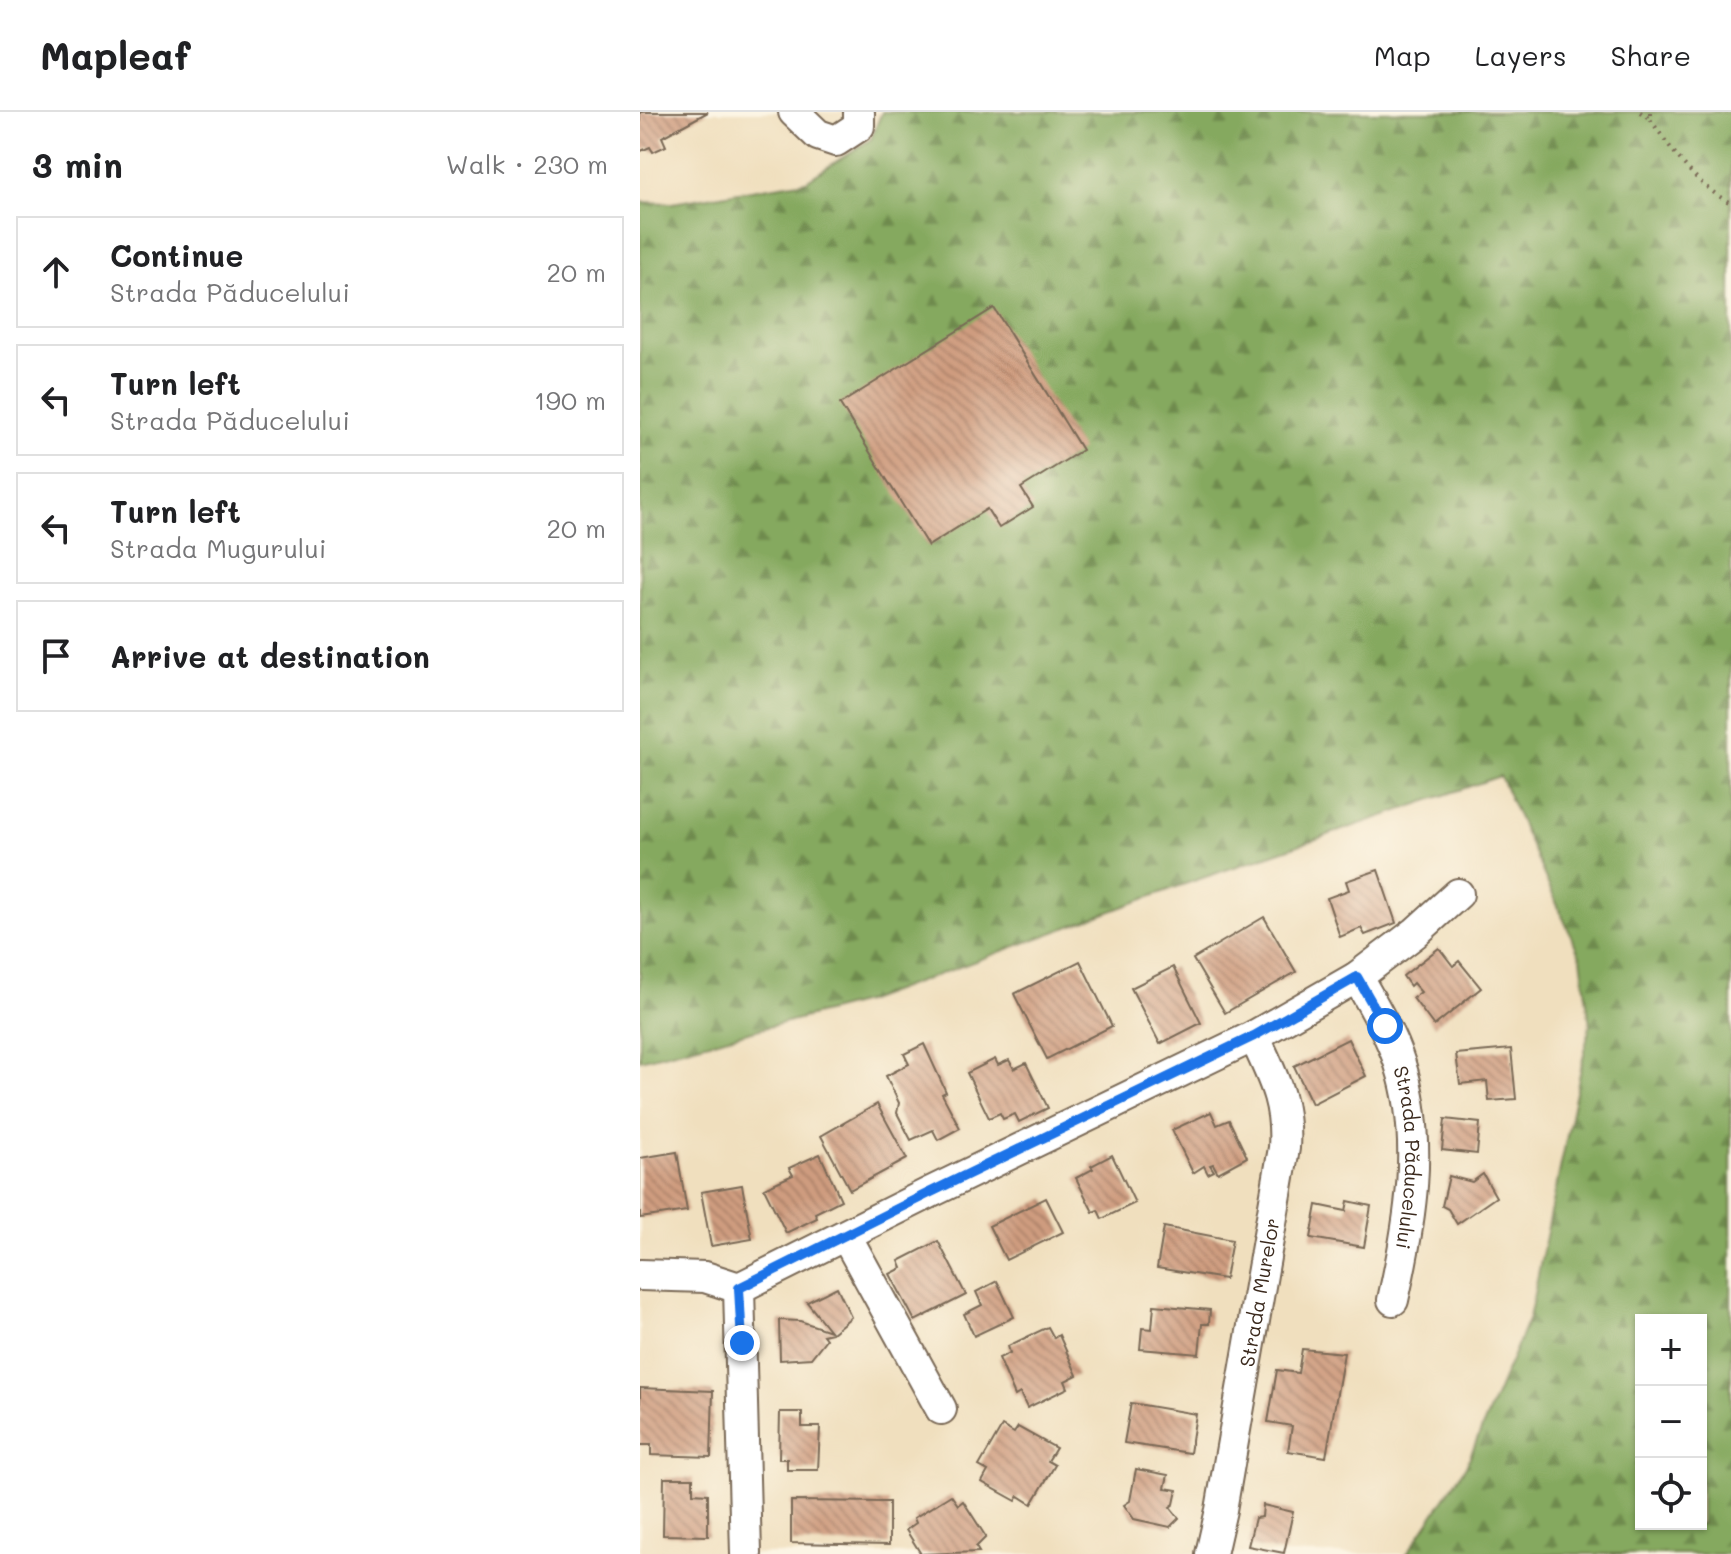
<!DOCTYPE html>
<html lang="en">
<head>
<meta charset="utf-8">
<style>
  :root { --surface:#fff; --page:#f6f6f6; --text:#202124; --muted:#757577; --line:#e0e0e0 }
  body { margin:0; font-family:Mali,sans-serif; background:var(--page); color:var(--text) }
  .controls { position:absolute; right:24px; bottom:24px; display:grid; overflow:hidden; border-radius:0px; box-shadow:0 2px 6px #0004 }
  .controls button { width:72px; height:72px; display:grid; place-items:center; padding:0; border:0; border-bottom:2px solid var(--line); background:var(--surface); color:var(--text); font:40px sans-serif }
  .stop { position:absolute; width:24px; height:24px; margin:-18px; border:6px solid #1a73e8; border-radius:50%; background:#fff }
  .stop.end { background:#1a73e8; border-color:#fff; box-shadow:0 2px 8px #0008 }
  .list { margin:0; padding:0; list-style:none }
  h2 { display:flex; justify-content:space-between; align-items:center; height:104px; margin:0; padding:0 32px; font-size:34px }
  h2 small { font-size:26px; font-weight:400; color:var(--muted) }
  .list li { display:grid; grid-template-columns:52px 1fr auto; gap:24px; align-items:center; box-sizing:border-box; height:112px; margin:0 16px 16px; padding:0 16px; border:2px solid var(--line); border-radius:0px }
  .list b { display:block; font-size:30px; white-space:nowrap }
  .list p { margin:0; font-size:26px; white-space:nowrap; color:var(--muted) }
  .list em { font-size:26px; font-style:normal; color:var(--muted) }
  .icon { flex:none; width:44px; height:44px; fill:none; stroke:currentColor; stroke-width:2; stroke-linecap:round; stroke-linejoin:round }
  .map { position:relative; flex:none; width:1091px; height:1442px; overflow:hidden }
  header { display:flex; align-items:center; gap:48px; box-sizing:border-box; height:112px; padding:0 40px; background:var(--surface); border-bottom:2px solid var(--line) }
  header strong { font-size:38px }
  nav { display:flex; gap:44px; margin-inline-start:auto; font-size:28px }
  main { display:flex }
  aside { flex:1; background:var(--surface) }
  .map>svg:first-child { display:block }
</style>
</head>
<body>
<header>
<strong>Mapleaf</strong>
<nav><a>Map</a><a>Layers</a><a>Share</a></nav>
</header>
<main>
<aside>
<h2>3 min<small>Walk · 230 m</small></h2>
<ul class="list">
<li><svg class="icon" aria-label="ahead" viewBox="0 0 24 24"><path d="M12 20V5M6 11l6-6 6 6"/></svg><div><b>Continue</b><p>Strada Păducelului</p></div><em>20 m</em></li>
<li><svg class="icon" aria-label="left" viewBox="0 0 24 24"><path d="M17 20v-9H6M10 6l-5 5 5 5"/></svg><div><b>Turn left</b><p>Strada Păducelului</p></div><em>190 m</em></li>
<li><svg class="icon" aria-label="left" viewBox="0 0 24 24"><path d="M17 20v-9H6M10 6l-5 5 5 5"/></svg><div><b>Turn left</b><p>Strada Mugurului</p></div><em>20 m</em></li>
<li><svg class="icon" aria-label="arrive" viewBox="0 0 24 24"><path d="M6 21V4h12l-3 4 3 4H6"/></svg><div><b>Arrive at destination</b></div></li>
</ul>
</aside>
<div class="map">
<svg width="1091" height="1442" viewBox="0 0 1091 1442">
  <defs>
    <pattern id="forest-firs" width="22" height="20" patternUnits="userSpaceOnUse" patternTransform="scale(2)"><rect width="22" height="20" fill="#85a95e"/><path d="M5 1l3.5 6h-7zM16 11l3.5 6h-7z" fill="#6e8a4d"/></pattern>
    <pattern id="building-back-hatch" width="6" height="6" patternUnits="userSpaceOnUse" patternTransform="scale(2)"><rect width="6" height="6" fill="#cf9c7f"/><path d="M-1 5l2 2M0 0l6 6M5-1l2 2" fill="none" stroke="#a97f67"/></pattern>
  </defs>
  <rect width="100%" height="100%" fill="#fcf5e5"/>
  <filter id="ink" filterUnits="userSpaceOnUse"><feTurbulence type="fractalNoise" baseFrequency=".0125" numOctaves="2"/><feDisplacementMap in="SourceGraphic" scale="16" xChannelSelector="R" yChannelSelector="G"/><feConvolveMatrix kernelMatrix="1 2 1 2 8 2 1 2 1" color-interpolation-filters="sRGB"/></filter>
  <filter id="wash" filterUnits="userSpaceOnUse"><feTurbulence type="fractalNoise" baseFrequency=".006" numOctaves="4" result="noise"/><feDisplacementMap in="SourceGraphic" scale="32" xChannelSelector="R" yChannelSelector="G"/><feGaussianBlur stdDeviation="1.8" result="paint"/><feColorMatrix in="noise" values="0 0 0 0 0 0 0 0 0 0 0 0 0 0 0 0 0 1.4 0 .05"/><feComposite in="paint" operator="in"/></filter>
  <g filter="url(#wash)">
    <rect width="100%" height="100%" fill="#f0dfbe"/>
    <path fill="url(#forest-firs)" stroke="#606a3e" stroke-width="2" fill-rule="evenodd" d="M242,0H1091V1442H767L826,1354L889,1206L950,913L941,846L860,664L545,772L224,890L0,948V90L32,91L166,69L231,27ZM1001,1208H1061V1412H1001Z"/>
    <g id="blocks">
      <g fill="url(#building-back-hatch)">
        <path d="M0,0H68L22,25L26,34L13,40L10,35L1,39L0,38Z"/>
        <path d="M354,196L442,338L381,376L393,395L359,416L347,397L288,434L200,292Z"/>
        <path d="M738,758L756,811L725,823L721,816L700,825L687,786L709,778L706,769Z"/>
        <path d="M624,805L656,860L585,901L553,847Z"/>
        <path d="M799,836L813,854L819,849L841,876L794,914L773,886L781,880L773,871L770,874L763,864Z"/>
        <path d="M440,849L472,914L407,947L374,882Z"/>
        <path d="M533,855L561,911L520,932L491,876Z"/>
        <path d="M708,927L726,964L672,992L654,954Z"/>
        <path d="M284,932L306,980L302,982L320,1016L298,1028L293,1018L271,1028L257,1001L259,991L246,964L269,952L264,942Z"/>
        <path d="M871,937L876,987L849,989L847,969L820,972L816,942Z"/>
        <path d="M355,947L358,953L369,948L374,957L386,951L408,996L379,1010L375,1002L363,1007L360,1001L349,1006L327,961Z"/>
        <path d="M237,992L267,1047L210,1078L181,1024Z"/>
        <path d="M571,1000L577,1013L589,1008L607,1045L578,1061L573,1052L570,1053L574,1059L568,1062L564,1054L553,1061L532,1018Z"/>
        <path d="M805,1007L840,1011L837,1042L802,1038Z"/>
        <path d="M37,1040L47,1099L0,1106V1046Z"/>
        <path d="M180,1042L201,1088L175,1101L177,1106L146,1121L124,1076L153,1063L149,1056Z"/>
        <path d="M472,1043L495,1091L462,1107L458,1098L453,1100L436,1066L453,1057L451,1054Z"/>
        <path d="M843,1062L856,1085L817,1112L808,1097L802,1094L809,1064L832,1070Z"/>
        <path d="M102,1073L112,1127L71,1134L61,1080Z"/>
        <path d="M406,1086L423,1120L366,1148L349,1114Z"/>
        <path d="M708,1089L731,1094L724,1135L671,1126L677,1093L706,1099Z"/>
        <path d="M524,1115L592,1128L585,1167L517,1156Z"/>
        <path d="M298,1129L326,1183L275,1209L250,1162L262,1156L259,1149Z"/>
        <path d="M357,1169L374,1205L334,1224L324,1202L342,1193L336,1180Z"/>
        <path d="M197,1175L211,1205L192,1221L183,1223L186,1227L171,1246L140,1248L139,1208L160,1209L190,1219L167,1190Z"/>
        <path d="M514,1193L570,1198L569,1212H562L559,1242L500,1237L502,1216L512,1217Z"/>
        <path d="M408,1215L414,1226L419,1223L437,1263L425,1269L428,1276L387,1296L380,1281L375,1284L359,1246L370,1241L368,1234Z"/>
        <path d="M662,1237L704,1241L686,1345L648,1339L652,1314L628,1310L637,1258L658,1261Z"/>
        <path d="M0,1276L73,1279L71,1345L11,1343V1333H0Z"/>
        <path d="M491,1291L556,1302L550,1341L484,1331Z"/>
        <path d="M140,1300H162V1315H180L178,1358H147V1347H139Z"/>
        <path d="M362,1314L374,1321L378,1315L416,1336L408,1349L415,1353L392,1392L379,1384L376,1389L342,1370L348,1359L339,1354Z"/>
        <path d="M496,1357L528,1363L525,1376L537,1378L534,1392L530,1395L539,1406L530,1415L494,1407L484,1393L490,1389Z"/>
        <path d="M24,1366H53V1381L68,1382V1424L23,1423Z"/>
        <path d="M311,1383L318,1393L323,1389L346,1425L336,1435L339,1440L281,1442L266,1418L276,1411L274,1406Z"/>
        <path d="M151,1389L249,1390V1433L151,1431Z"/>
        <path d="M623,1393L653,1400L644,1441L608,1434L615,1406L622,1405Z"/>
      </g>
    </g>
  </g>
  <g filter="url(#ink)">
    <use href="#blocks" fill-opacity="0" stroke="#7a6956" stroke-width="2"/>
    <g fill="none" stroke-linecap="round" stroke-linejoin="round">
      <defs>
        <g id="minor">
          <path d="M154,0L178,23L196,29L219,14V0"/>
          <path id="s1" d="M717,865C733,893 750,921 760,952C785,1029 770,1112 753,1188"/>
          <path d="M206,1124L301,1297"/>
          <path d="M0,1163L65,1165L99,1176L289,1081L614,924L717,865L775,821L818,782"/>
          <path d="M99,1176L106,1442"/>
          <path id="s2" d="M571,1442L581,1398L644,1036C647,989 633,966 614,924"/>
        </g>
      </defs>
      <use href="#minor" stroke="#7a6956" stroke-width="34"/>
      <g stroke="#7a6956" stroke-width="4" stroke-dasharray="2 6" stroke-linecap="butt">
        <path d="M1000,0L1010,7"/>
        <path d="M1010,0V7C1032,38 1056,74 1091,91"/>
      </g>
      <use href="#minor" stroke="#fff" stroke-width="30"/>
    </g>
  </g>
  <g fill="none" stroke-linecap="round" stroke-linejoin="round" filter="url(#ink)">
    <path stroke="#1a73e8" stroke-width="10" d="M102,1231L99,1176L289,1081L614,924L717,865L745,914"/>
  </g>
  <g text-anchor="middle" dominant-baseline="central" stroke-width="8" stroke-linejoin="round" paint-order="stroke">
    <g font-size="20" fill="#3b2a1e" stroke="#fcf5e5">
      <text stroke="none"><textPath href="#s1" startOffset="192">Strada Păducelului</textPath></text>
      <text stroke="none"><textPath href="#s2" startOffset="266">Strada Murelor</textPath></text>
    </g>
  </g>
</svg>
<div class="controls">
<button>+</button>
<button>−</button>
<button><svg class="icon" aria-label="locate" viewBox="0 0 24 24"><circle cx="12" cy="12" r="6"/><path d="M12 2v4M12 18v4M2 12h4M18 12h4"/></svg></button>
</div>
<div class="stop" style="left:745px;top:914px"></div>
<div class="stop end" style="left:102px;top:1231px"></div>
</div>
</main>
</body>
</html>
